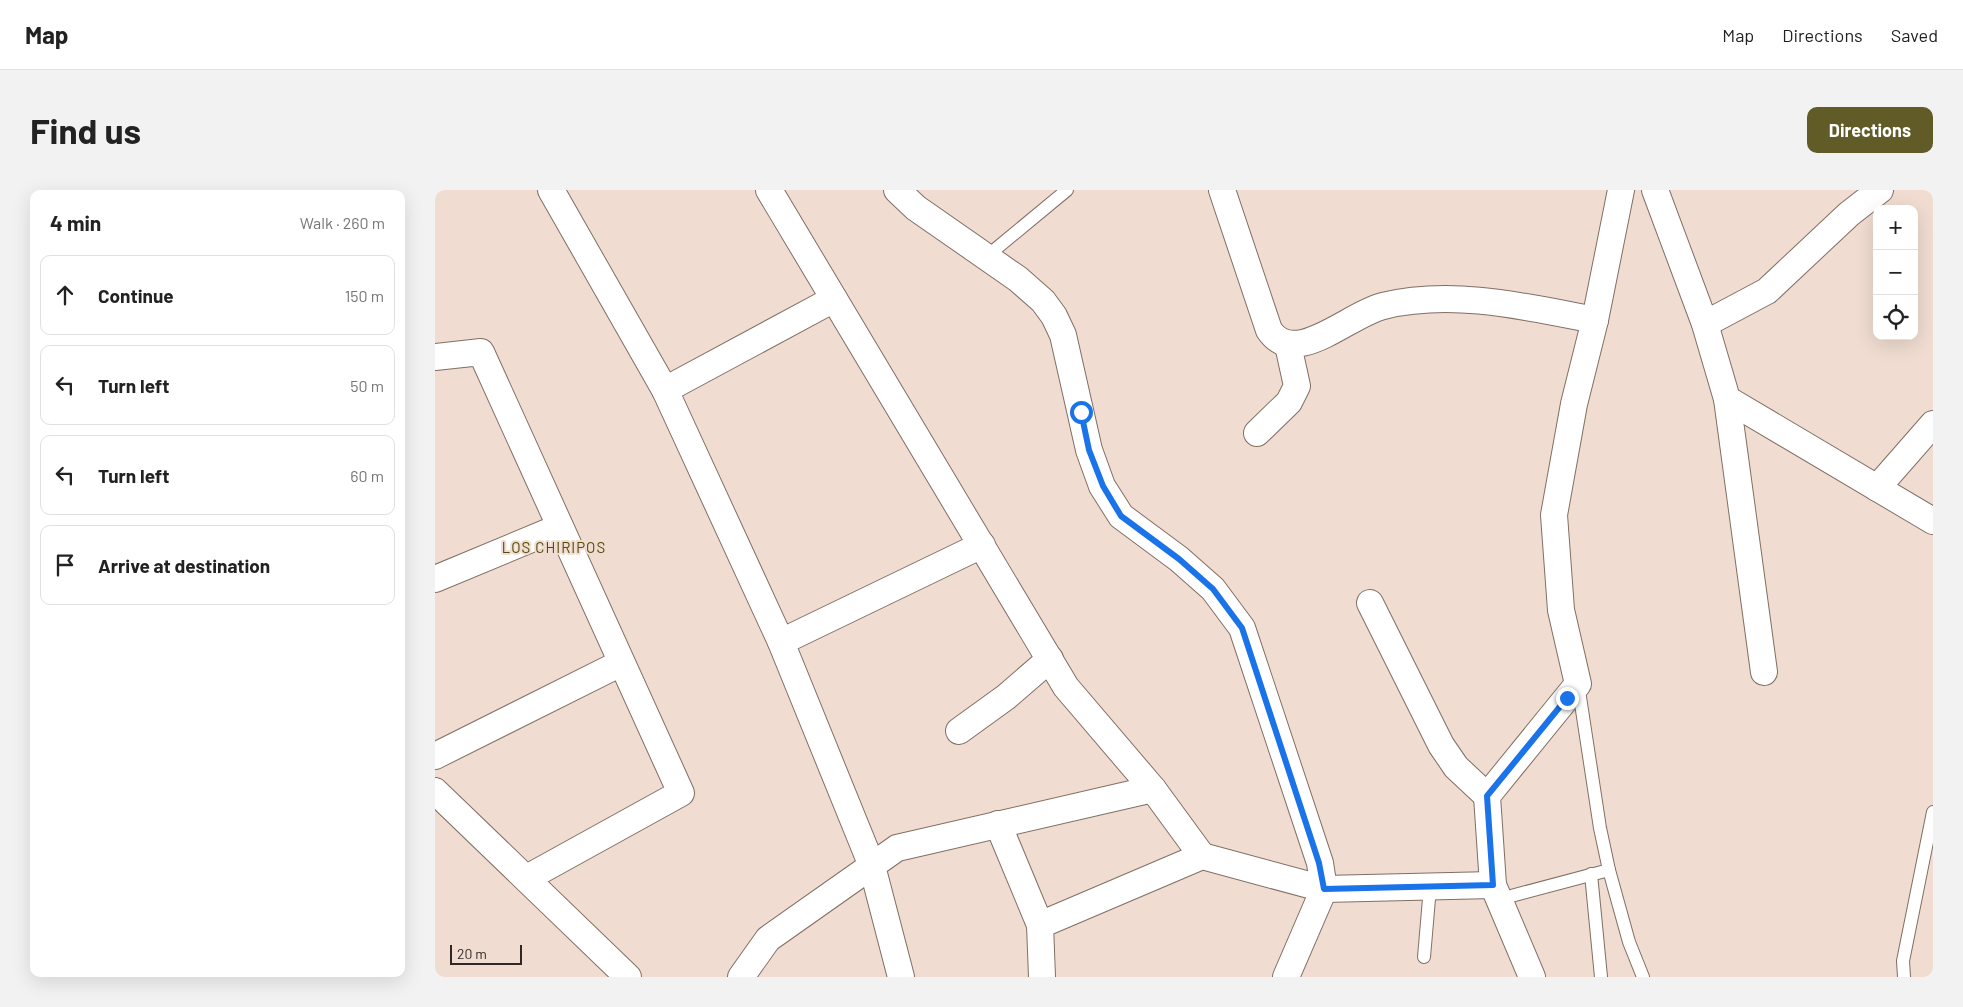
<!DOCTYPE html>
<html lang="en">
<head>
<meta charset="utf-8">
<style>
  :root { --surface:#fff; --page:#f2f2f2; --text:#222; --muted:#767676; --line:#e0e0e0; --accent:#605b27 }
  body { margin:0; font-family:Barlow,sans-serif; background:var(--page); color:var(--text) }
  .controls { position:absolute; right:15px; top:15px; display:grid; overflow:hidden; border-radius:10px; box-shadow:0 5px 20px #0002 }
  .controls button { width:45px; height:45px; display:grid; place-items:center; padding:0; border:0; border-bottom:1px solid var(--line); background:var(--surface); color:var(--text); font:25px sans-serif }
  .scale { position:absolute; left:15px; bottom:12px; width:72px; box-sizing:border-box; padding-left:5px; border:2px solid #2f2723; border-top:0; font-size:14px; line-height:18px; white-space:nowrap; color:#2f2723; -webkit-text-stroke:4px #f0dcd0; paint-order:stroke }
  .stop { position:absolute; width:15px; height:15px; margin:-11px; border:4px solid #1a73e8; border-radius:50%; background:#fff }
  .stop.end { background:#1a73e8; border-color:#fff; box-shadow:0 1px 5px #0008 }
  .list { margin:0; padding:0; list-style:none }
  h2 { display:flex; justify-content:space-between; align-items:center; height:65px; margin:0; padding:0 20px; font-size:21px }
  h2 small { font-size:16px; font-weight:400; color:var(--muted) }
  .list li { display:grid; grid-template-columns:32px 1fr auto; gap:15px; align-items:center; box-sizing:border-box; height:80px; margin:0 10px 10px; padding:0 10px; border:1px solid var(--line); border-radius:10px }
  .list b { display:block; font-size:19px; white-space:nowrap }
  .list em { font-size:16px; font-style:normal; color:var(--muted) }
  .icon { flex:none; width:28px; height:28px; fill:none; stroke:currentColor; stroke-width:2; stroke-linecap:round; stroke-linejoin:round }
  .map { position:relative; flex:none; width:1498px; height:787px; overflow:hidden; border-radius:10px }
  header { display:flex; align-items:center; gap:30px; box-sizing:border-box; height:70px; padding:0 25px; background:var(--surface); border-bottom:1px solid var(--line) }
  header strong { font-size:24px }
  nav { display:flex; gap:28px; margin-inline-start:auto; font-size:18px }
  .intro { display:flex; align-items:center; justify-content:space-between; box-sizing:border-box; height:120px; padding:0 30px }
  h1 { margin:0; font-size:35px }
  .button { padding:12px 22px; border-radius:10px; background:var(--accent); color:#fff; font-size:18px; font-weight:700 }
  main { display:flex; gap:30px; padding:0 30px }
  aside { flex:1; background:var(--surface); border-radius:10px; box-shadow:0 5px 20px #0002 }
  .map>svg:first-child { display:block }
</style>
</head>
<body>
<header>
<strong>Map</strong>
<nav><a>Map</a><a>Directions</a><a>Saved</a></nav>
</header>
<div class="intro"><h1>Find us</h1><a class="button">Directions</a></div>
<main>
<aside>
<h2>4 min<small>Walk · 260 m</small></h2>
<ul class="list">
<li><svg class="icon" aria-label="ahead" viewBox="0 0 24 24"><path d="M12 20V5M6 11l6-6 6 6"/></svg><div><b>Continue</b></div><em>150 m</em></li>
<li><svg class="icon" aria-label="left" viewBox="0 0 24 24"><path d="M17 20v-9H6M10 6l-5 5 5 5"/></svg><div><b>Turn left</b></div><em>50 m</em></li>
<li><svg class="icon" aria-label="left" viewBox="0 0 24 24"><path d="M17 20v-9H6M10 6l-5 5 5 5"/></svg><div><b>Turn left</b></div><em>60 m</em></li>
<li><svg class="icon" aria-label="arrive" viewBox="0 0 24 24"><path d="M6 21V4h12l-3 4 3 4H6"/></svg><div><b>Arrive at destination</b></div></li>
</ul>
</aside>
<div class="map">
<svg width="1498" height="787" viewBox="0 0 1498 787">
  <rect width="100%" height="100%" fill="#f0dcd0"/>
  <g fill="none" stroke-linecap="round" stroke-linejoin="round">
    <defs>
      <g id="lane">
        <path d="M551,67L632,0"/>
        <path d="M1174,680L1194,752L1208,787"/>
        <path d="M1156,684L1166,787"/>
        <path d="M1065,709L1174,680L1165,638L1143,494"/>
        <path d="M989,767L995,697"/>
        <path d="M1469,787L1468,771L1498,622"/>
      </g>
      <g id="street">
        <path d="M116,0L230,200L346,452L437,676L466,787"/>
        <path d="M334,0L631,497L718,599L767,666"/>
        <path d="M462,0L481,18L583,89L608,111L619,126L628,145L654,260L667,296L686,326L744,369L778,399L807,438L885,673L889,699L851,787"/>
        <path d="M787,0L834,140C860,179 914,124 948,116C1018,99 1092,117 1160,130"/>
        <path d="M1220,0L1270,134L1292,209L1329,482"/>
        <path d="M1270,134L1332,101L1414,24L1445,0"/>
        <path d="M0,167L46,162L246,603L92,688"/>
        <path d="M230,200L399,109"/>
        <path d="M1292,209L1498,331"/>
        <path d="M822,243L854,212L862,196L853,155"/>
        <path d="M1442,298L1498,234"/>
        <path d="M0,389L125,337"/>
        <path d="M935,413L1006,555L1021,577L1052,606"/>
        <path d="M346,452L547,355"/>
        <path d="M524,541L571,507L615,469"/>
        <path d="M0,566L186,473"/>
        <path d="M0,601L193,787"/>
        <path d="M563,634L605,735"/>
        <path d="M306,787L333,749L462,658L718,599"/>
        <path d="M607,787L605,735L767,666L889,699L1058,695"/>
        <path d="M1097,787L1058,695L1052,606L1143,494L1126,420L1119,325L1139,214L1160,130L1186,0"/>
      </g>
    </defs>
    <use href="#lane" stroke="#816f64" stroke-width="14"/>
    <use href="#street" stroke="#816f64" stroke-width="28"/>
    <use href="#lane" stroke="#fff" stroke-width="12"/>
    <use href="#street" stroke="#fff" stroke-width="26"/>
  </g>
  <g fill="none" stroke-linecap="round" stroke-linejoin="round">
    <path stroke="#1a73e8" stroke-width="6" d="M646,222L654,260L668,296L686,326L744,369L778,399L807,438L884,673L889,699L1058,695L1052,606L1132,508"/>
  </g>
  <g text-anchor="middle" dominant-baseline="central" stroke-width="4" stroke-linejoin="round" paint-order="stroke">
    <g font-size="15" letter-spacing="1" fill="#524b0b" stroke="#f0dcd0">
      <text x="119" y="357">LOS CHIRIPOS</text>
    </g>
  </g>
</svg>
<div class="controls">
<button>+</button>
<button>−</button>
<button><svg class="icon" aria-label="locate" viewBox="0 0 24 24"><circle cx="12" cy="12" r="6"/><path d="M12 2v4M12 18v4M2 12h4M18 12h4"/></svg></button>
</div>
<div class="scale">20 m</div>
<div class="stop" style="left:646px;top:222px"></div>
<div class="stop end" style="left:1132px;top:508px"></div>
</div>
</main>
</body>
</html>
